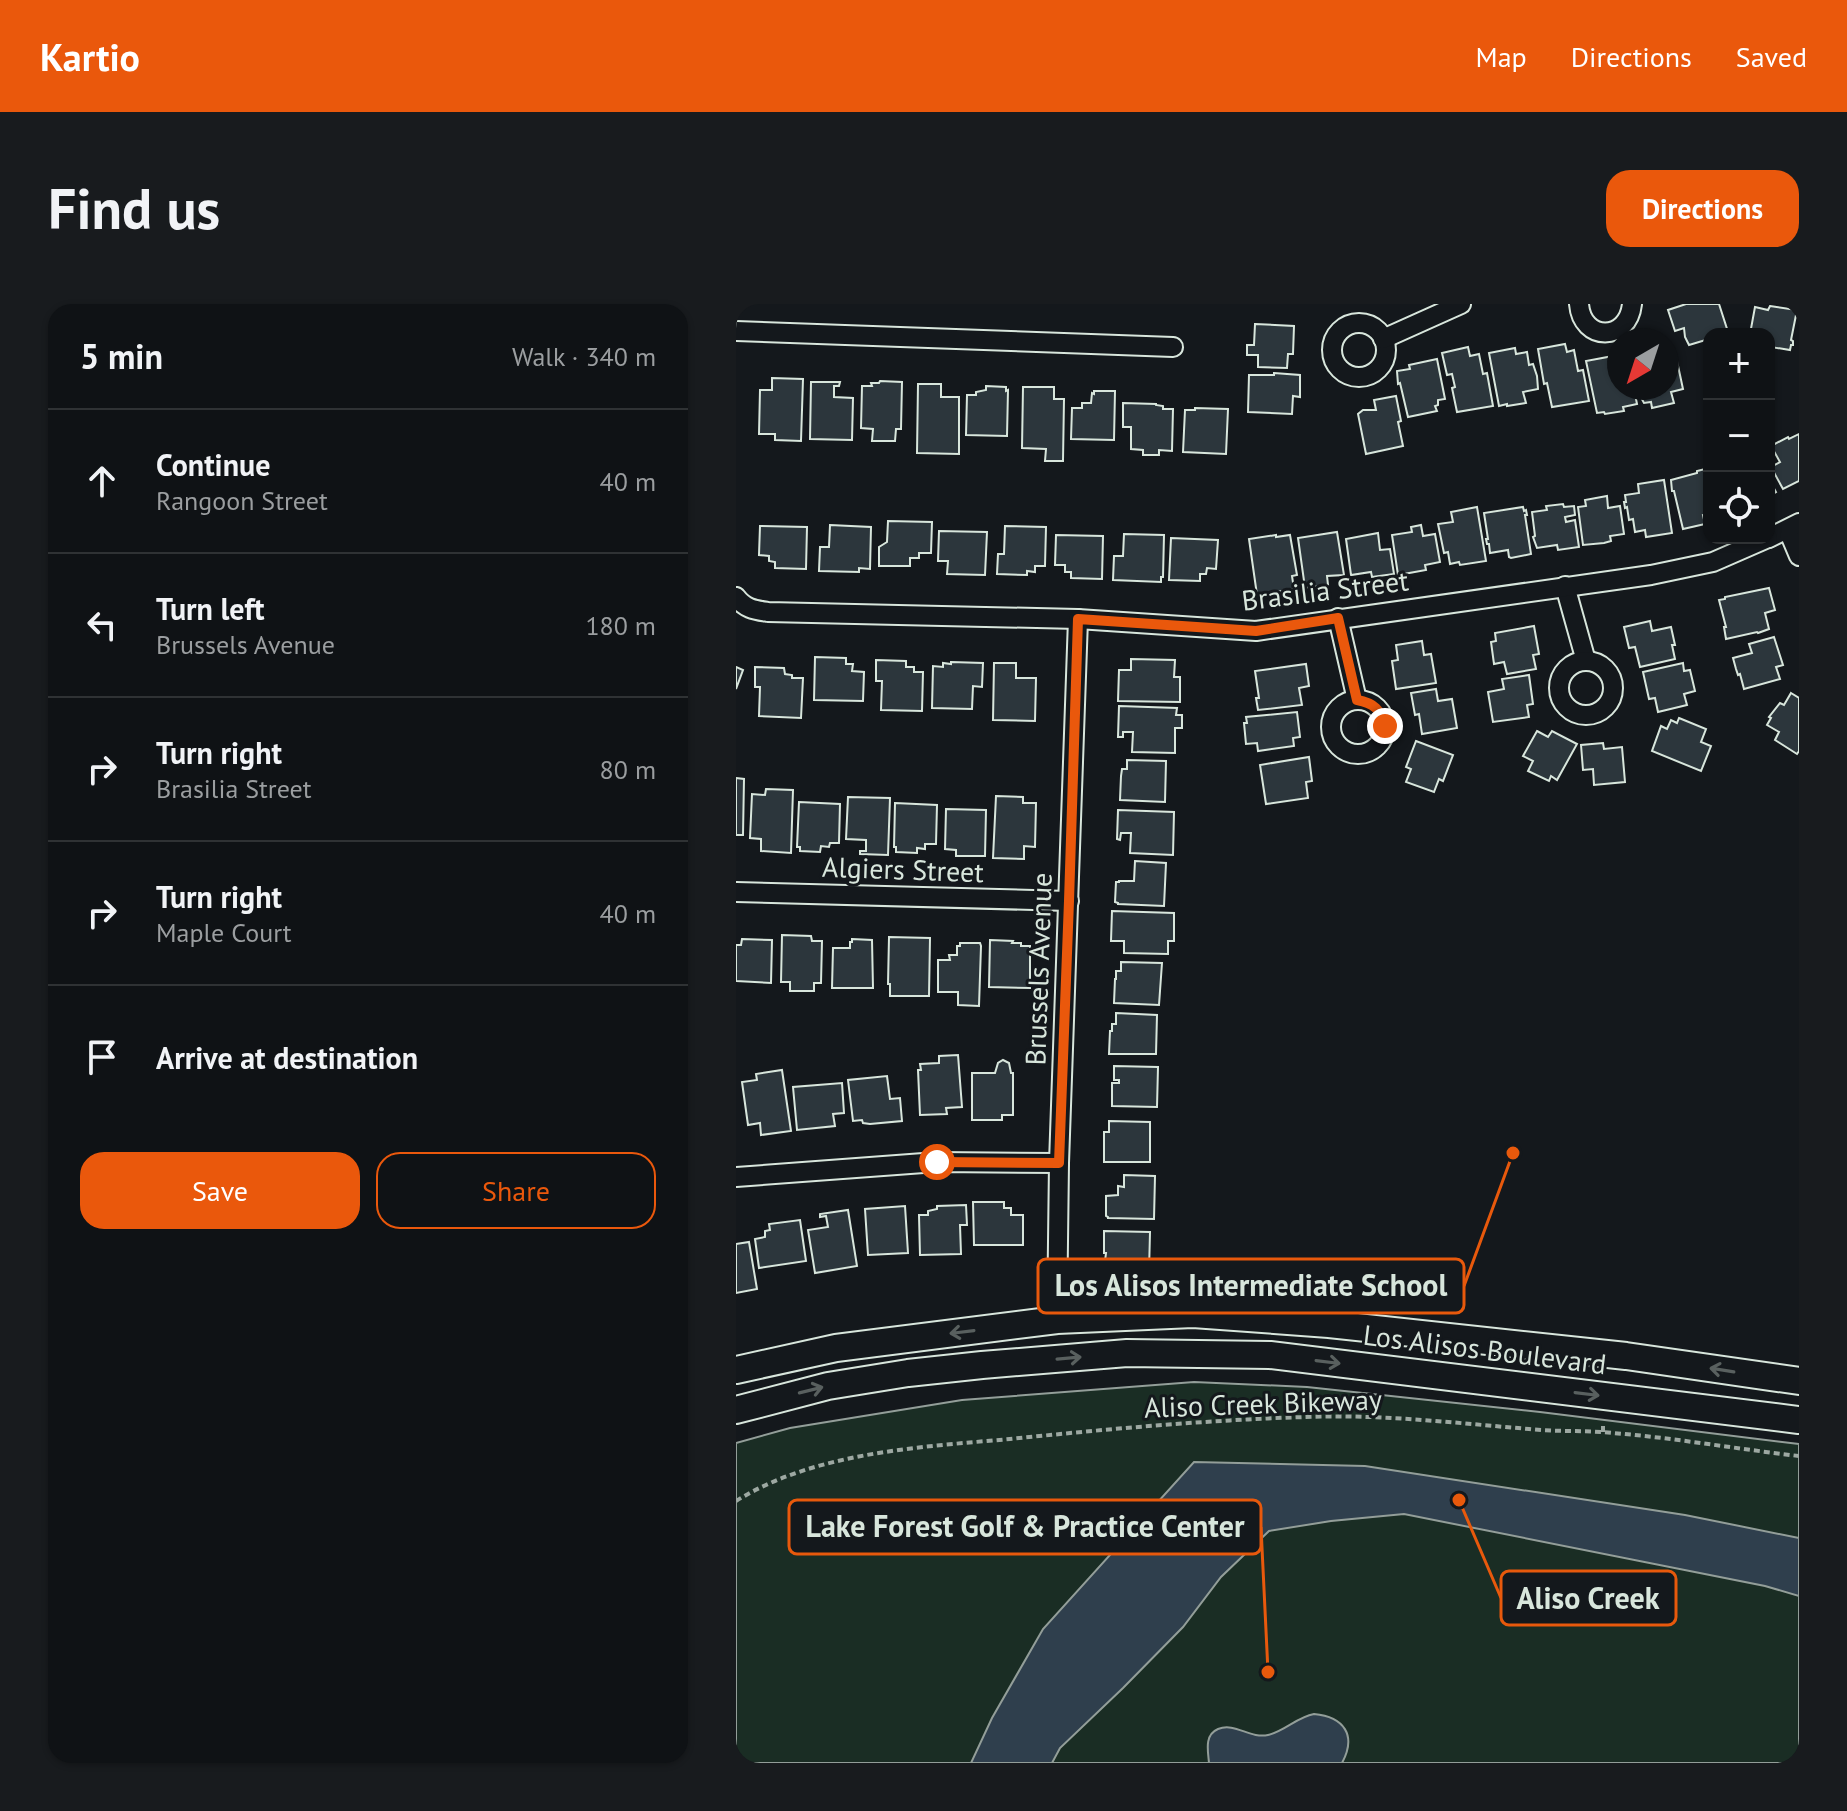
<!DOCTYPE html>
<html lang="en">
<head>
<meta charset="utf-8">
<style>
  :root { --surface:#0f1215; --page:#181b1e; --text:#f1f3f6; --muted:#9b9ea0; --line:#2f3234; --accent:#ea580c }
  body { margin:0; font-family:"PT Sans",sans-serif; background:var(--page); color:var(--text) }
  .controls { position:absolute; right:24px; top:24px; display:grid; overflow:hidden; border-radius:16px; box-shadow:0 2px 6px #0004 }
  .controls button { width:72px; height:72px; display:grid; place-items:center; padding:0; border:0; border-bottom:2px solid var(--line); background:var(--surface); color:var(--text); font:40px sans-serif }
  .compass { position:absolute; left:871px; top:24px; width:72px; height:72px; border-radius:50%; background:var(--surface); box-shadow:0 2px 6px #0004; rotate:219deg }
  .stop { position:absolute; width:24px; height:24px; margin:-18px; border:6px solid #ea580c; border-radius:50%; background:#fff }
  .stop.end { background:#ea580c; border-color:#fff; box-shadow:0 2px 8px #0008 }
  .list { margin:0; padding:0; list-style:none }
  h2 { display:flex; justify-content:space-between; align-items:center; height:104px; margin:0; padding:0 32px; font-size:34px }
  h2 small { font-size:26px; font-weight:400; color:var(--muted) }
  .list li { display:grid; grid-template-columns:52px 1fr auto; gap:24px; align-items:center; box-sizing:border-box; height:144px; padding:0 32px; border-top:2px solid var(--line) }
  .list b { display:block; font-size:30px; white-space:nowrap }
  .list p { margin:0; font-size:26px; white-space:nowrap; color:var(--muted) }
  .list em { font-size:26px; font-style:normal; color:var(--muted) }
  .actions { display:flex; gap:16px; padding:24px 32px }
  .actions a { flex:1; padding:18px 0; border:2px solid var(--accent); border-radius:24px; text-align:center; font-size:28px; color:var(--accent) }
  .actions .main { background:var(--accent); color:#fff }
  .icon { flex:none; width:44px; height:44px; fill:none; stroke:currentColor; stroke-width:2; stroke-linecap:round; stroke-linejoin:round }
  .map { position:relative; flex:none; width:1063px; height:1459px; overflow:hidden; border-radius:24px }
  header { display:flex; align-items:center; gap:48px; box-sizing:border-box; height:112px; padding:0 40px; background:var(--accent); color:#fff }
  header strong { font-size:38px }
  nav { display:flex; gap:44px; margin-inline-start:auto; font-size:28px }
  .intro { display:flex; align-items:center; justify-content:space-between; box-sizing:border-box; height:192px; padding:0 48px }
  h1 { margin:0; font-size:56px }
  .button { padding:20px 36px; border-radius:24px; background:var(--accent); color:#fff; font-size:28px; font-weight:700 }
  main { display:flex; gap:48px; padding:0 48px }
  aside { flex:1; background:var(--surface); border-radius:24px; box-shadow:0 2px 6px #0004 }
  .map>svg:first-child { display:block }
</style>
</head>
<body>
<header>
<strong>Kartio</strong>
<nav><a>Map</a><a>Directions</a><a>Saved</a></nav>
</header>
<div class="intro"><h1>Find us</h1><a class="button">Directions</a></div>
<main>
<aside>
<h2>5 min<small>Walk · 340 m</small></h2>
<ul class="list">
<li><svg class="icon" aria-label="ahead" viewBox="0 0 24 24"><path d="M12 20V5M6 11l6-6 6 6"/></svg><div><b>Continue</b><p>Rangoon Street</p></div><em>40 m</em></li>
<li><svg class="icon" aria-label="left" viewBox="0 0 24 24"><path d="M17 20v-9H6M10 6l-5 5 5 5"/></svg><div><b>Turn left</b><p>Brussels Avenue</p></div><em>180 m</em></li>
<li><svg class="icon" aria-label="right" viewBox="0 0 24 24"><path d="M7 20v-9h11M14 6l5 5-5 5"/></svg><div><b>Turn right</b><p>Brasilia Street</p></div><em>80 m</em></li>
<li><svg class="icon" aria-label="right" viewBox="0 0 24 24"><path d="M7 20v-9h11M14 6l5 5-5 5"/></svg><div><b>Turn right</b><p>Maple Court</p></div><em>40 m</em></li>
<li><svg class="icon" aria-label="arrive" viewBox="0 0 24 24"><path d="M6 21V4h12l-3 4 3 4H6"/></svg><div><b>Arrive at destination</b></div></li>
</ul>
<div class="actions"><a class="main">Save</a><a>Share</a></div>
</aside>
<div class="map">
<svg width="1063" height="1459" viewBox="0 0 1063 1459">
  <rect width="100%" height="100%" fill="#14181c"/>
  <path fill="#1a2d24" stroke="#939e99" stroke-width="2" d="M458,1078L571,1083L804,1108L1063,1140V1459H0V1139L54,1124L226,1096Z"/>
  <g fill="#2f3f4d" stroke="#939e99" stroke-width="2">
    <path d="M458,1158L629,1162L949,1211L1063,1234V1292L1029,1282L668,1210L595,1217L533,1227L485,1273L447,1323L387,1384L324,1444L316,1459H235L256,1414L307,1325Z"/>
    <path d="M578,1410C608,1413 621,1431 606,1459H473C472,1447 468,1431 482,1425C499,1418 514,1435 532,1431C549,1427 561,1413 578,1410Z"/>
  </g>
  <g fill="#2c363c" stroke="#d8e6dc" stroke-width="2">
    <path d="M950,0H983L992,28L973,30V35L953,41L949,33L948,24L939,27L932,6Z"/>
    <path d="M1034,2L1061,6L1055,36L1057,37V41H1055L1054,46L1035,43L1033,48V30H1014L1019,3L1032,6Z"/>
    <path d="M519,20L558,22L557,50H552L551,64L522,63V51H511V41H518Z"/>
    <path d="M829,40L831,48L838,46L842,67L847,66L853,97L816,103L811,79L808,80L802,45Z"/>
    <path d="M732,43L734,52L743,50L747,70L751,69L757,102L721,108L716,84L719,83L716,70L711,71L706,49Z"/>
    <path d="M779,44L780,50L791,48L793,61L797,60L801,72L802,85L787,88L790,99L771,102V100L763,102L753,49Z"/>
    <path d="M877,52L878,58L883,57V84H899L898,85L901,100L887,103L888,107L869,110L868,108L861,109L850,57Z"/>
    <path d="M701,55L709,95L702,96V101L699,102L701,107L672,113L664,79L662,80L661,67L674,65L673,61Z"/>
    <path d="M941,57L947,85L935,88L938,99L916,104L915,98L908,99L903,90L905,89L904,84H931V59Z"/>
    <path d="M538,69L564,71V93L557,92L556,110L512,108L513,71H538Z"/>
    <path d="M36,74L67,75L65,137L39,136V130H23L24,86H36Z"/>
    <path d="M144,77L166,78L165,125H160L159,137H136L137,125L125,124L126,82H136L135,79H143Z"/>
    <path d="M75,78H104L103,82H98V93L117,94L116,136L74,135Z"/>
    <path d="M182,80H205V93H223V150L181,149Z"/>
    <path d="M250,82L270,83V87L272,86L271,132L230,131L231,91H240V88L250,86Z"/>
    <path d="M287,83H318V95H328L327,157H309L310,145L286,144Z"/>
    <path d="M358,87H379L378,136L335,135L336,104H346V99H355L356,89L358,90Z"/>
    <path d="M660,92L665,117L662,118L667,142L630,150L622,110L627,106H640L638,96Z"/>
    <path d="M387,99L420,100V101L427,102V105H437L436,147L423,146V151H407V146L395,145V123H387Z"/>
    <path d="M459,104L492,105L490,150L447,148L449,106H459Z"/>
    <path d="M1063,130V177L1047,185L1035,163L1044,158L1035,142L1052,133L1053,135Z"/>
    <path d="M973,164V210L967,211L969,220L947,225L938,187H936L935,176L961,169V167Z"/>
    <path d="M1033,175L1040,188L1033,192Z"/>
    <path d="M928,176L936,229L910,233L909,226L899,228L897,215L893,216L891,203L889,204L888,198H890L889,191L903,189L902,180Z"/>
    <path d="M871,192L872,204L884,202L888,230L874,232L875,237L868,239L847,241L842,203L850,202L849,196Z"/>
    <path d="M827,200L828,203L838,202L839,211L829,213L830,218L839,216L843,243L822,246L821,241L801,244L797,233L799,232L796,208L811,206L810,202Z"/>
    <path d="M741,203L750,257L724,261L723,258L714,260L712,248L708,249L702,220L717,218L715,208Z"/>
    <path d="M787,203L788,207L790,206L791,211H789L795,250L775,254L773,253L772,246L754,249L753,240H751L750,235H752L748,209Z"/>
    <path d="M152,217L196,218L195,249H183V254H174V262H143V243L151,238Z"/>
    <path d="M94,221L135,223L134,265L123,264V268L83,267L84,243H93Z"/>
    <path d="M685,221L687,232L699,230L704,258L689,261L690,266L662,271L656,231L676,228L675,223Z"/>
    <path d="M24,222L71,223L70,265L39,264V258L33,257V252L23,251Z"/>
    <path d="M269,222L310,223L309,262H299V268L291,267V271L261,270L262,250H268Z"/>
    <path d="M203,227L251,228L249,271L211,270L212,257H202Z"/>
    <path d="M601,228L608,271L591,272L592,281L569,284L562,234Z"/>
    <path d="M642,229L644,246L654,245L658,270L636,273L635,268L615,271L610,235Z"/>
    <path d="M388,230L428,231L427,273H425V278L377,276L378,252H387Z"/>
    <path d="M320,231L367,232L366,275L335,274V268H329V261H319Z"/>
    <path d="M540,231V233L554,231L561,271L556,272L558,285L521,291L513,235Z"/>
    <path d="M435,234L482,236L480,265L471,264L470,270H464V277L433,276Z"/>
    <path d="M1033,284L1039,306L1029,309L1033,325L1022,329L1021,328L990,335L988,323H990L983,296L989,295V293Z"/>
    <path d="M914,317L916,327L935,323L939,341H936L939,355L904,363L899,343L893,344L888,323Z"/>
    <path d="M798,322L803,350L797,351L800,365L771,370L768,358L758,360L755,338L760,337L759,329Z"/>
    <path d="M1038,333L1047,361L1040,363L1044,375L1008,385L1004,370L1002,371L1000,365L997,354L1016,349L1013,340Z"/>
    <path d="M686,337L688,351L695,350L700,379L660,385L656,357L662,356L660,341Z"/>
    <path d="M79,353L110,354V360H117L116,367L128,368L127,397L78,396Z"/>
    <path d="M395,355L439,356L438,373H444V398L382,397L383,366H395Z"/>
    <path d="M140,356L170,357V363H178V368H187L186,407L145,406L146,377H140Z"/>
    <path d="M215,358L247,359L246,383L237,382L236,405L196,404L197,362L207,363V359L215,360Z"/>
    <path d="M258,359H280V374H300L299,417L257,416Z"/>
    <path d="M947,359L948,367L954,366L959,387L948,390L951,401L922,408L919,394L913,395L907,368Z"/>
    <path d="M570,360L573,382L563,384L566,401L522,406L520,394H523L519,367Z"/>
    <path d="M0,363L7,366L0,385Z"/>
    <path d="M19,363L48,364L49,370L56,371V374H67L65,414L23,412L24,383H19Z"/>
    <path d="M793,371L797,400L791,401L793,413L757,418L752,388L768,385L766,375Z"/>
    <path d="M700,385L702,397L716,395L721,424L686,430L683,410L679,411L675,389Z"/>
    <path d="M1055,389L1063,394V447L1061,450L1039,436L1043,428L1031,421L1035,414L1033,413L1044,399L1048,401Z"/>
    <path d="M383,402L441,404L440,411H446V424H439V449L396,448L397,428H387V433H382Z"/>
    <path d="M561,408L564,433L557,434L558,442L522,447L521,439L510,440L508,419H511L510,413Z"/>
    <path d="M943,414L970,425L965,438L975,442L965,467L916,447L925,422L931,425L935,416L941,419Z"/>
    <path d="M801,427L812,433L816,427L841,440L821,476L815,472L813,477L792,467L797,457L787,452Z"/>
    <path d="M680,437L717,451L707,477L703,475L698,488L670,478L675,465L670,463Z"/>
    <path d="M867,439L868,445L886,443L889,478L858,481L857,465L847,466L845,441Z"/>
    <path d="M573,453L576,477L570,478L572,494L530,500L524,461Z"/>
    <path d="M391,456L430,457L429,498L384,496L385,472L386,465H391Z"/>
    <path d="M0,474L8,475L7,531H0Z"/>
    <path d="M30,485L57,486L55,549L25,547V535L14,534L16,490L29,491Z"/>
    <path d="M260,492L287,493V499H300L299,543L288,542V555L257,554Z"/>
    <path d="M112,493L154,494L152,551L124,550V547H130V536L110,535Z"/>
    <path d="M63,498L104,500L103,539H94L93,543L85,542L84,548L64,547V543H61Z"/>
    <path d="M159,499L201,501L200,540H189V545L181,544V549L160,548V543H158Z"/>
    <path d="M210,505L250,506L249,552H220V546L209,545Z"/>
    <path d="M382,506L438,508L437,551L394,549L395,529H385L384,536L381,535Z"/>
    <path d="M399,557L430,559L428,602L382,600V599L379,598L380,578H383V577H398Z"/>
    <path d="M376,607L438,609V637H432V650L388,649V637H375Z"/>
    <path d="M46,631L75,632L76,637H86L85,679H78V687H54V678H45Z"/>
    <path d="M153,633L194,634L193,692H154V680H152Z"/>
    <path d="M6,635L36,636L35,679L0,677V641H5Z"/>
    <path d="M116,635L136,636L137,684H96L97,644H114V638H116Z"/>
    <path d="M254,636L277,637L276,639H285V642H294V684L253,683Z"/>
    <path d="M224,639H244L245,642L243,702L222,701V688H202V656H214L213,651H221V642H224Z"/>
    <path d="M385,658L426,659L423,701L378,699L379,675H380V667H385Z"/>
    <path d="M380,709L421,711L420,750H373L374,727H376V720H380Z"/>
    <path d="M222,751L226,803L210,804L211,810L184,811L182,766H185L184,760L203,759V752Z"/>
    <path d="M267,756L273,759L275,769H277V811H266V816H236V769H259L262,759Z"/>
    <path d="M378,762L422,763L421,803L376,802V779H383V776H378Z"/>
    <path d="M46,766L55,827L25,831L24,819L12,821L6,778L21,776L20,770Z"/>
    <path d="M151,772L154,795L164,794L166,817L134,820L127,819L126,816L117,817L112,776Z"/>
    <path d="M106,779L108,809L97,810L99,822L61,826L57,783Z"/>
    <path d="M373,817L414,818V858H368V828H373Z"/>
    <path d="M388,871L419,872L418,915L372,914V913L370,912V892L382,891V882L388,883Z"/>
    <path d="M237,898H268V904H275V911H287V941H238Z"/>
    <path d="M230,901L231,921H224L225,950L184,951L183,911H192V907L201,905V902Z"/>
    <path d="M169,902L172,949L132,951L129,905Z"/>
    <path d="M112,906L121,962L79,969L72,926L92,923L90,912L84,913V910Z"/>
    <path d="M64,916L70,957L23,964L19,935L29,933V927L34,926L33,920Z"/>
    <path d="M368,927L414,928L413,968L372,967L373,957H369L370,949H368Z"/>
    <path d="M13,938L21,985L0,989V940Z"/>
  </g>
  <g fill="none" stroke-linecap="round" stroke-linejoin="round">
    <defs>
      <g id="minor">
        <path d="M843,0C846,38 892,38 896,0"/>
        <circle cx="623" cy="46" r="27"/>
        <path d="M0,27L437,43"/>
        <path d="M647,35L725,0"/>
        <path d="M1052,226L1063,252"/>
        <path d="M1033,234L1063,219"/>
        <path d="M829,282L850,357"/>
        <path d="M0,293C9,305 19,306 32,308L342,315L520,327L915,271L977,258L1032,234"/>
        <path d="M602,314L621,396"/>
        <circle cx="850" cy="384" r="27"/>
        <circle cx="622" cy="423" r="27"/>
        <path d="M0,588L333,597"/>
        <path d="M0,873L201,858L323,859"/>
        <path d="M321,1016L323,859L342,315"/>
      </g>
      <g id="secondary">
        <path d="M0,1066L100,1044L321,1016L457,1010L593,1020L890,1052L1063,1077"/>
        <path d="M0,1106L92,1082L172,1069L246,1061L391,1049L534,1051L1063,1116"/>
      </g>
    </defs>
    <use href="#minor" stroke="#d8e6dc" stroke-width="22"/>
    <use href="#secondary" stroke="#d8e6dc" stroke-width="30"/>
    <g stroke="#9da8a2" stroke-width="4" stroke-dasharray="6 4" stroke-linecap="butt">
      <path d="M867,1128V1120"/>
      <path d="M0,1197C79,1148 184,1143 274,1135C372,1125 471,1116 570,1113C644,1110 719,1119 793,1125C821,1128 849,1126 877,1129C939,1134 1001,1145 1063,1152"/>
    </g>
    <use href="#minor" stroke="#14181c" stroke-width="18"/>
    <use href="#secondary" stroke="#14181c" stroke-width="26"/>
  </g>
  <defs><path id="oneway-shaft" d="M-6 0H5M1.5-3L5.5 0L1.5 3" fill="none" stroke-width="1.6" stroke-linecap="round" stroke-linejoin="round" transform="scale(2)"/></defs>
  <g stroke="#59605f">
    <use href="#oneway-shaft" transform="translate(226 1028) rotate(173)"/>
    <use href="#oneway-shaft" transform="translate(333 1054) rotate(-5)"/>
    <use href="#oneway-shaft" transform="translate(592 1058) rotate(7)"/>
    <use href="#oneway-shaft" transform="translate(986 1066) rotate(-171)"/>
    <use href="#oneway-shaft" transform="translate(75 1086) rotate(-14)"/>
    <use href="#oneway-shaft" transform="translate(851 1090) rotate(7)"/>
  </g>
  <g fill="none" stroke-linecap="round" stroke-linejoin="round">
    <path stroke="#ea580c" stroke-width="10" d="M201,858L323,859L333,597L342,315L520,327L602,314L621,396C638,399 645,406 649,422"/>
  </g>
  <g text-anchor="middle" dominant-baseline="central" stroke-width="6" stroke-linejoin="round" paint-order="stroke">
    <g font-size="28" fill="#d8e6dc" stroke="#14181c">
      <text transform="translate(589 286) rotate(-7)">Brasilia Street</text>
      <text transform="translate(167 565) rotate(2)">Algiers Street</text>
      <text transform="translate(302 665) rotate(-88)">Brussels Avenue</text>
      <text transform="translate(749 1045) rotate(7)">Los Alisos Boulevard</text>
      <text transform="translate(527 1099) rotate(-2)">Aliso Creek Bikeway</text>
    </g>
  </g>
  <path fill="none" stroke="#e8590c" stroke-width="3" d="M777 849L728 982M532 1368L525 1223M723 1196L765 1294"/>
  <g fill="#e8590c" stroke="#14181c" stroke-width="3">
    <circle cx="777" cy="849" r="8"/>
    <circle cx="532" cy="1368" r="8"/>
    <circle cx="723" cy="1196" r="8"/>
  </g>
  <g fill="#14181c" stroke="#e8590c" stroke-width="3">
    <rect x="302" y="955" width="426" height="54" rx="8"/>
    <rect x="53" y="1196" width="472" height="54" rx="8"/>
    <rect x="765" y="1267" width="175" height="54" rx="8"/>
  </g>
  <g font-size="30" text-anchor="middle" font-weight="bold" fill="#d8e6dc">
    <text x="515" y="992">Los Alisos Intermediate School</text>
    <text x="289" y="1233">Lake Forest Golf &amp; Practice Center</text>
    <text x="852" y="1305">Aliso Creek</text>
  </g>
</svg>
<div class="controls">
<button>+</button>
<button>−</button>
<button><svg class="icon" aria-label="locate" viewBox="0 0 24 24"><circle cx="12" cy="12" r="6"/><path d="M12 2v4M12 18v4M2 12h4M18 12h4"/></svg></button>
</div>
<svg class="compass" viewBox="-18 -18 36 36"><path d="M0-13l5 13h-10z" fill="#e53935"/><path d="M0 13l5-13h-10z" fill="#9b9ea0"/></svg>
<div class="stop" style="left:201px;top:858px"></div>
<div class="stop end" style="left:649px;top:422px"></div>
</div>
</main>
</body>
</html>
